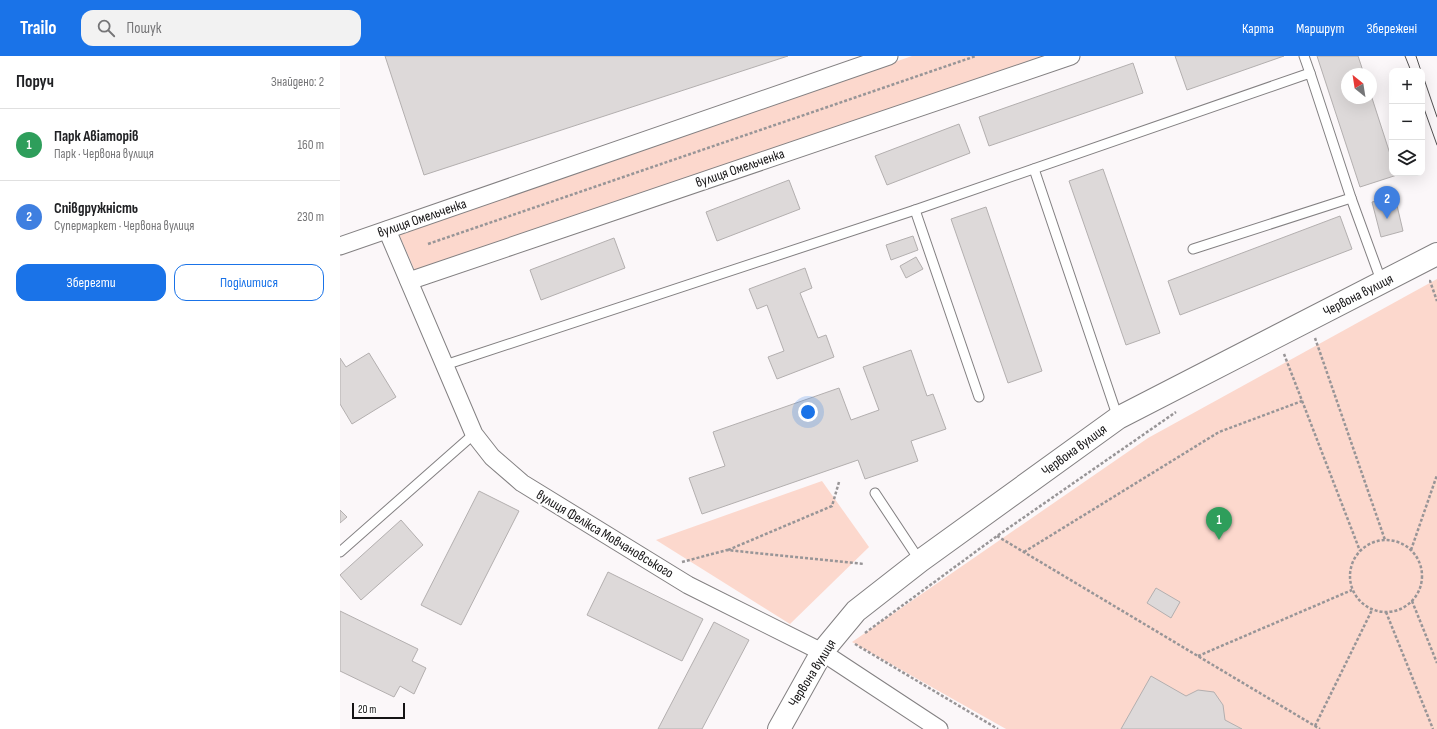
<!DOCTYPE html>
<html lang="uk">
<head>
<meta charset="utf-8">
<style>
  :root { --surface:#fff; --page:#f2f2f2; --text:#202124; --muted:#757577; --line:#e0e0e0; --accent:#1a73e8 }
  body { margin:0; font-family:"Sofia Sans Condensed",sans-serif; background:var(--page); color:var(--text) }
  .controls { position:absolute; right:12px; top:12px; display:grid; overflow:hidden; border-radius:8px; box-shadow:0 4px 16px #0002 }
  .controls button { width:36px; height:36px; display:grid; place-items:center; padding:0; border:0; border-bottom:1px solid var(--line); background:var(--surface); color:var(--text); font:20px sans-serif }
  .compass { position:absolute; left:1001px; top:12px; width:36px; height:36px; border-radius:50%; background:var(--surface); box-shadow:0 4px 16px #0002; rotate:330deg }
  .scale { position:absolute; left:12px; bottom:10px; width:53px; box-sizing:border-box; padding-left:4px; border:2px solid #141314; border-top:0; font-size:11px; line-height:14px; white-space:nowrap; color:#141314; -webkit-text-stroke:3px #fff; paint-order:stroke }
  .you { position:absolute; left:468px; top:356px; width:14px; height:14px; margin:-10px; border:3px solid #fff; border-radius:50%; background:#1a73e8; box-shadow:0 0 0 6px #1a73e833 }
  .badge { display:grid; place-items:center; width:26px; height:26px; border-radius:50%; background:var(--accent); color:#fff; font-size:13px; font-weight:700 }
  .pin { position:absolute; translate:-50% -33px; filter:drop-shadow(0 1px 2px #0008) }
  .pin::after { content:''; position:absolute; top:21px; width:14px; height:12px; background:inherit; clip-path:polygon(0 0,100% 0,50% 100%) }
  .list { margin:0; padding:0; list-style:none }
  h2 { display:flex; justify-content:space-between; align-items:center; height:52px; margin:0; padding:0 16px; font-size:17px }
  h2 small { font-size:13px; font-weight:400; color:var(--muted) }
  .list li { display:grid; grid-template-columns:26px 1fr auto; gap:12px; align-items:center; box-sizing:border-box; height:72px; padding:0 16px; border-top:1px solid var(--line) }
  .list b { display:block; font-size:15px; white-space:nowrap }
  .list p { margin:0; font-size:13px; white-space:nowrap; color:var(--muted) }
  .list em { font-size:13px; font-style:normal; color:var(--muted) }
  .actions { display:flex; gap:8px; padding:12px 16px }
  .actions a { flex:1; padding:9px 0; border:1px solid var(--accent); border-radius:12px; text-align:center; font-size:14px; color:var(--accent) }
  .actions .main { background:var(--accent); color:#fff }
  .icon { flex:none; width:22px; height:22px; fill:none; stroke:currentColor; stroke-width:2; stroke-linecap:round; stroke-linejoin:round }
  .map { position:relative; flex:none; width:1097px; height:673px; overflow:hidden }
  header { display:flex; align-items:center; gap:24px; box-sizing:border-box; height:56px; padding:0 20px; background:var(--accent); color:#fff }
  header strong { font-size:19px }
  nav { display:flex; gap:22px; margin-inline-start:auto; font-size:14px }
  .search { width:280px; height:36px; background:var(--page); display:flex; align-items:center; gap:10px; box-sizing:border-box; padding:0 14px; border-radius:12px; color:var(--muted); font-size:15px }
  main { display:flex }
  aside { flex:1; background:var(--surface) }
  .map>svg:first-child { display:block }
</style>
</head>
<body>
<header>
<strong>Trailo</strong>
<div class="search"><svg class="icon" aria-label="search" viewBox="0 0 24 24"><circle cx="10" cy="10" r="6"/><path d="M15 15l6 6"/></svg>Пошук</div>
<nav><a>Карта</a><a>Маршрут</a><a>Збережені</a></nav>
</header>
<main>
<aside>
<h2>Поруч<small>Знайдено: 2</small></h2>
<ul class="list">
<li><span class="badge" style="background:#2e9e5b">1</span><div><b>Парк Авіаторів</b><p>Парк · Червона вулиця</p></div><em>160 m</em></li>
<li><span class="badge" style="background:#3f7fe0">2</span><div><b>Співдружність</b><p>Супермаркет · Червона вулиця</p></div><em>230 m</em></li>
</ul>
<div class="actions"><a class="main">Зберегти</a><a>Поділитися</a></div>
</aside>
<div class="map">
<svg width="1097" height="673" viewBox="0 0 1097 673">
  <rect width="100%" height="100%" fill="#fbf7f9"/>
  <g fill="#fcd8cd">
    <path d="M572,0H709L75,215L59,178Z"/>
    <path d="M1097,223V673H666L512,586L808,382Z"/>
    <path d="M482,425L529,491L450,568L316,484Z"/>
  </g>
  <g fill="#ddd9d9" stroke="#b3afaf">
    <path d="M45,0H448L84,119Z"/>
    <path d="M835,0H944L847,34Z"/>
    <path d="M977,0H1018L1024,18H1007V42H1031V39L1052,104V117H1056L1057,119L1020,131Z"/>
    <path d="M793,7L803,37L649,90L639,61Z"/>
    <path d="M619,68L630,97L547,129L535,100Z"/>
    <path d="M763,113L820,277L786,289L729,125Z"/>
    <path d="M449,124L460,153L377,185L366,156Z"/>
    <path d="M1055,141L1063,175L1041,181L1032,146Z"/>
    <path d="M646,151L702,315L668,327L611,163Z"/>
    <path d="M1000,160L1012,193L840,259L828,225Z"/>
    <path d="M573,180L578,194L551,204L546,189Z"/>
    <path d="M274,182L285,212L201,244L190,214Z"/>
    <path d="M576,201L583,213L566,222L560,210Z"/>
    <path d="M465,212L472,232L460,237L478,282L486,279L494,301L437,323L428,301L444,295L427,249L417,253L409,233Z"/>
    <path d="M571,294L587,340L593,338L606,373L571,385L578,405L525,423L518,404L362,458L349,422L385,410L373,376L499,332L511,364L539,354L523,311Z"/>
    <path d="M29,297L56,341L12,368L0,348V302L6,311Z"/>
    <path d="M139,435L179,455L121,569L81,549Z"/>
    <path d="M0,454L7,461L0,467Z"/>
    <path d="M61,464L83,489L21,544L0,519Z"/>
    <path d="M268,516L363,563L342,605L247,559Z"/>
    <path d="M816,532L840,546L831,562L807,547Z"/>
    <path d="M0,555L78,593L72,605L86,612L74,638L60,630L54,641L0,615Z"/>
    <path d="M374,566L409,584L362,673H318Z"/>
    <path d="M811,620L846,640L858,634L874,636L883,649L885,664L902,673H781Z"/>
  </g>
  <g fill="none" stroke-linecap="round" stroke-linejoin="round">
    <defs>
      <g id="service">
        <path d="M964,0L970,17"/>
        <path d="M694,113L778,362"/>
        <path d="M1011,142L1042,227"/>
        <path d="M575,154L639,341"/>
        <path d="M105,309L575,154L970,17L1011,142L853,193"/>
        <path d="M535,437L580,505"/>
        <path d="M0,496L134,378"/>
      </g>
      <g id="minor">
        <path d="M47,174L134,378L152,401L182,427L348,529L482,596L599,673"/>
        <path d="M0,190L549,0"/>
        <path d="M69,225L731,0"/>
      </g>
      <path id="secondary" d="M439,673L482,596L516,555L580,505L778,362L1097,198"/>
    </defs>
    <use href="#service" stroke="#838082" stroke-width="11"/>
    <use href="#minor" stroke="#838082" stroke-width="19"/>
    <use href="#secondary" stroke="#838082" stroke-width="24"/>
    <g stroke="#989597" stroke-width="2.5" stroke-dasharray="3 2" stroke-linecap="butt">
      <path d="M88,188L636,0"/>
      <path d="M1089,225H1090L1097,245"/>
      <path d="M975,282L1045,484"/>
      <path d="M944,298L1020,495"/>
      <path d="M657,480L980,673"/>
      <circle cx="1046" cy="520" r="36"/>
      <path d="M388,494L492,450L499,426"/>
      <path d="M1071,494L1097,419"/>
      <path d="M684,496L879,376L962,345"/>
      <path d="M342,506L387,494L524,508"/>
      <path d="M1072,545L1097,607"/>
      <path d="M1046,556L1093,673"/>
      <path d="M525,577L657,480L836,356"/>
      <path d="M515,588L658,673"/>
      <path d="M858,600L1012,534"/>
      <path d="M975,670L1032,554"/>
    </g>
    <use href="#service" stroke="#fff" stroke-width="9"/>
    <use href="#minor" stroke="#fff" stroke-width="17"/>
    <use href="#secondary" stroke="#fff" stroke-width="22"/>
    <g stroke="#525051" stroke-width="1">
      <path d="M1065,0L1071,15"/>
      <path d="M1076,0L1081,15"/>
      <path d="M1082,17L1097,61"/>
      <path d="M1082,47L1097,89"/>
    </g>
  </g>
  <g text-anchor="middle" dominant-baseline="central" stroke-width="4" stroke-linejoin="round" paint-order="stroke">
    <g font-size="14" fill="#141314" stroke="#fff">
      <text transform="translate(400 112) rotate(-19)">вулиця Омельченка</text>
      <text transform="translate(82 162) rotate(-19)">вулиця Омельченка</text>
      <text transform="translate(1018 239) rotate(-27)">Червона вулиця</text>
      <text transform="translate(734 394) rotate(-36)">Червона вулиця</text>
      <text transform="translate(265 478) rotate(31)">вулиця Фелікса Мовчановського</text>
      <text transform="translate(472 617) rotate(-58)">Червона вулиця</text>
    </g>
  </g>
</svg>
<div class="controls">
<button>+</button>
<button>−</button>
<button><svg class="icon" aria-label="layers" viewBox="0 0 24 24"><path d="M12 4l9 5-9 5-9-5zM3 14l9 5 9-5"/></svg></button>
</div>
<svg class="compass" viewBox="-18 -18 36 36"><path d="M0-13l5 13h-10z" fill="#e53935"/><path d="M0 13l5-13h-10z" fill="#757577"/></svg>
<div class="scale">20 m</div>
<div class="you"></div>
<div class="pin badge" style="left:879px;top:484px;background:#2e9e5b">1</div>
<div class="pin badge" style="left:1047px;top:163px;background:#3f7fe0">2</div>
</div>
</main>
</body>
</html>
